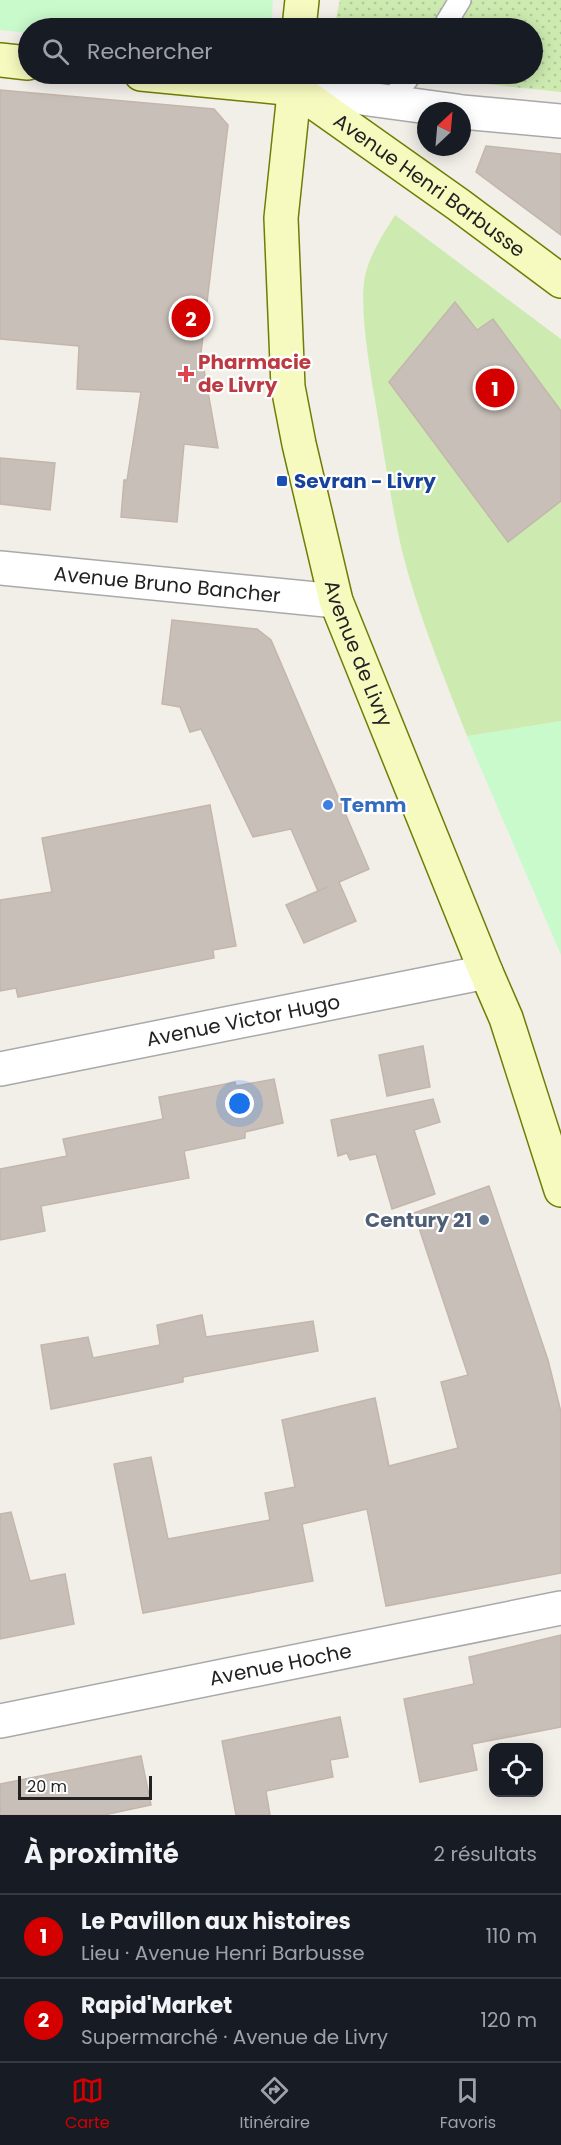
<!DOCTYPE html>
<html lang="fr">
<head>
<meta charset="utf-8">
<style>
  :root { --surface:#171b24; --page:#242831; --text:#f1f3f6; --muted:#9ea1a6; --line:#363941; --accent:#d40000 }
  body { margin:0; font-family:Poppins,sans-serif; background:var(--page); color:var(--text) }
  .controls { position:absolute; right:18px; bottom:18px; display:grid; overflow:hidden; border-radius:12px; box-shadow:0 3px 15px #0003 }
  .controls button { width:54px; height:54px; display:grid; place-items:center; padding:0; border:0; border-bottom:2px solid var(--line); background:var(--surface); color:var(--text); font:30px sans-serif }
  .compass { position:absolute; left:417px; top:102px; width:54px; height:54px; border-radius:50%; background:var(--surface); box-shadow:0 3px 15px #0003; rotate:26deg }
  .scale { position:absolute; left:18px; bottom:15px; width:134px; box-sizing:border-box; padding-left:6px; border:3px solid #222; border-top:0; font-size:16px; line-height:21px; white-space:nowrap; color:#222; -webkit-text-stroke:4px #fff; paint-order:stroke }
  .you { position:absolute; left:240px; top:1104px; width:21px; height:21px; margin:-15px; border:4px solid #fff; border-radius:50%; background:#1a73e8; box-shadow:0 0 0 9px #1a73e833 }
  .badge { display:grid; place-items:center; width:39px; height:39px; border-radius:50%; background:var(--accent); color:#fff; font-size:20px; font-weight:700 }
  .pin { position:absolute; translate:-50% -50%; border:3px solid #fff; box-shadow:0 2px 6px #0006 }
  .list { margin:0; padding:0; list-style:none }
  h2 { display:flex; justify-content:space-between; align-items:center; height:78px; margin:0; padding:0 24px; font-size:26px }
  h2 small { font-size:20px; font-weight:400; color:var(--muted) }
  .list li { display:grid; grid-template-columns:39px 1fr auto; gap:18px; align-items:center; box-sizing:border-box; height:84px; padding:0 24px; border-top:2px solid var(--line) }
  .list b { display:block; font-size:22px; white-space:nowrap }
  .list p { margin:0; font-size:20px; white-space:nowrap; color:var(--muted) }
  .list em { font-size:20px; font-style:normal; color:var(--muted) }
  .icon { flex:none; width:33px; height:33px; fill:none; stroke:currentColor; stroke-width:2; stroke-linecap:round; stroke-linejoin:round }
  .map { position:relative; flex:none; width:561px; height:1815px; overflow:hidden }
  .search { position:absolute; background:var(--surface); box-shadow:0 3px 15px #0003; left:18px; right:18px; top:18px; height:66px; display:flex; align-items:center; gap:15px; box-sizing:border-box; padding:0 21px; border-radius:33px; color:var(--muted); font-size:22px }
  .sheet { height:246px; background:var(--surface) }
  nav { display:flex; justify-content:space-around; align-items:center; box-sizing:border-box; height:84px; border-top:2px solid var(--line); background:var(--surface); font-size:16px; color:var(--muted) }
  nav a { display:grid; justify-items:center; gap:3px }
  nav .on { color:var(--accent) }
  .map>svg:first-child { display:block }
</style>
</head>
<body>
<div class="map">
<svg width="561" height="1815" viewBox="0 0 561 1815">
  <defs>
    <pattern id="grass-dots" width="8" height="8" patternUnits="userSpaceOnUse" patternTransform="scale(1.5)"><rect width="8" height="8" fill="#cdebb0"/><path d="M2 2h.1M6 6h.1" fill="none" stroke="#b0c997" stroke-width="1.8" stroke-linecap="round"/></pattern>
  </defs>
  <rect width="100%" height="100%" fill="#f2efe9"/>
  <path fill="url(#grass-dots)" d="M340,0H561V92L391,74H532V28H334Z"/>
  <g fill="#c8facc">
    <path d="M0,0H273L271,28H28V33L0,30Z"/>
    <path d="M561,721V955L467,736Z"/>
  </g>
  <path fill="#cdebb0" d="M395,215L561,339V721L467,736C443,675 418,614 402,551C390,499 383,446 374,394C369,364 359,305 365,276C370,254 383,234 395,215Z"/>
  <g fill="#c7bfb8" stroke="#c4b6ab" stroke-width="1.5">
    <path d="M0,90L214,109L228,125L201,353L218,448L184,444L177,522L121,517L124,480H127L141,392L77,389L79,346L0,339Z"/>
    <path d="M486,146L561,154V235L476,172Z"/>
    <path d="M455,302L477,330L493,319L561,411V501L508,542L389,382Z"/>
    <path d="M0,458L55,463L50,510L0,504Z"/>
    <path d="M172,620L257,629L271,640L369,869L339,882L356,921L304,943L286,905L327,887L318,891L291,829L253,837L201,729L190,732L180,707L162,704Z"/>
    <path d="M210,805L236,946L213,950L214,958L18,997L16,988L0,991V900L52,892L42,838Z"/>
    <path d="M423,1046L430,1087L387,1096L379,1055Z"/>
    <path d="M274,1079L283,1123L245,1132V1138L184,1151L189,1178L41,1206L45,1231L0,1240V1169L67,1156L63,1139L163,1119L159,1097L235,1082L236,1086Z"/>
    <path d="M433,1099L440,1122L414,1130L435,1194L392,1209L376,1154L350,1160L347,1153L338,1156L331,1120Z"/>
    <path d="M489,1186L548,1360L561,1412V1573L386,1606L367,1509L302,1524L313,1581L143,1613L114,1464L151,1457L168,1539L270,1520L265,1493L295,1487L282,1420L375,1398L389,1466L458,1448L441,1382L468,1375L414,1213Z"/>
    <path d="M202,1315L206,1337L313,1321L318,1351L183,1377V1382L51,1409L41,1345L88,1337L93,1358L160,1345L157,1325Z"/>
    <path d="M11,1512L30,1581L65,1574L74,1624L0,1639V1514Z"/>
    <path d="M561,1635V1727L472,1744L477,1770L420,1782L404,1699L474,1684L469,1657Z"/>
    <path d="M340,1717L348,1757L330,1760L333,1777L266,1791L270,1815H236L222,1741Z"/>
    <path d="M141,1756L151,1805L104,1815H0V1784Z"/>
  </g>
  <g fill="none" stroke-linecap="round" stroke-linejoin="round">
    <defs>
      <g id="lane">
        <path d="M443,28L460,0"/>
        <path d="M390,102L411,74"/>
      </g>
      <g id="street">
        <path d="M295,89L457,111"/>
        <path d="M462,112L561,121"/>
        <path id="s1" d="M0,568L336,601"/>
        <path id="s2" d="M0,1069L486,972"/>
        <path id="s3" d="M0,1721L561,1608"/>
      </g>
      <g id="secondary">
        <path d="M299,28L302,0"/>
        <path d="M0,60L28,63"/>
        <path id="s4" d="M141,74L295,89L459,205L561,281"/>
        <path id="s5" d="M296,74L281,218L288,387L299,444L336,601L486,972L506,1018L561,1190"/>
      </g>
    </defs>
    <use href="#lane" stroke="#a9a9a9" stroke-width="24"/>
    <use href="#street" stroke="#a9a9a9" stroke-width="36"/>
    <use href="#secondary" stroke="#707d05" stroke-width="36"/>
    <use href="#lane" stroke="#fff" stroke-width="21"/>
    <use href="#street" stroke="#fff" stroke-width="33"/>
    <use href="#secondary" stroke="#f7fabf" stroke-width="33"/>
  </g>
  <path fill="#e0444e" stroke="#fff" stroke-width="2" d="M183 365h6v6h6v6h-6v6h-6v-6h-6v-6h6z"/>
  <rect fill="#1a4fb4" stroke="#fff" stroke-width="2" x="276" y="475" width="12" height="12" rx="3"/>
  <circle fill="#3f7fe0" stroke="#fff" stroke-width="2" cx="328" cy="805" r="6"/>
  <circle fill="#5c6f8a" stroke="#fff" stroke-width="2" cx="484" cy="1220" r="6"/>
  <g text-anchor="middle" dominant-baseline="central" stroke-width="4.5" stroke-linejoin="round" paint-order="stroke">
    <g font-size="20" fill="#222" stroke="#fff">
      <text stroke="none"><textPath href="#s4" startOffset="320">Avenue Henri Barbusse</textPath></text>
      <text stroke="none"><textPath href="#s1" startOffset="168">Avenue Bruno Bancher</textPath></text>
      <text stroke="none"><textPath href="#s5" startOffset="590">Avenue de Livry</textPath></text>
      <text stroke="none"><textPath href="#s2" startOffset="248">Avenue Victor Hugo</textPath></text>
      <text stroke="none"><textPath href="#s3" startOffset="286">Avenue Hoche</textPath></text>
    </g>
    <g font-size="20" font-weight="bold" fill="#be3a42" stroke="#fff" text-anchor="start">
      <text x="198" y="362">Pharmacie<tspan x="198" dy="23">de Livry</tspan></text>
    </g>
    <g font-size="20" font-weight="bold" fill="#164399" stroke="#fff" text-anchor="start">
      <text x="294" y="481">Sevran - Livry</text>
    </g>
    <g font-size="20" font-weight="bold" fill="#366cbe" stroke="#fff" text-anchor="start">
      <text x="340" y="805">Temm</text>
    </g>
    <g font-size="20" font-weight="bold" fill="#4e5e75" stroke="#fff" text-anchor="end">
      <text x="472" y="1220">Century 21</text>
    </g>
  </g>
</svg>
<div class="controls">
<button><svg class="icon" aria-label="locate" viewBox="0 0 24 24"><circle cx="12" cy="12" r="6"/><path d="M12 2v4M12 18v4M2 12h4M18 12h4"/></svg></button>
</div>
<svg class="compass" viewBox="-18 -18 36 36"><path d="M0-13l5 13h-10z" fill="#e53935"/><path d="M0 13l5-13h-10z" fill="#9ea1a6"/></svg>
<div class="scale">20 m</div>
<div class="you"></div>
<div class="pin badge" style="left:495px;top:388px">1</div>
<div class="pin badge" style="left:191px;top:318px">2</div>
<div class="search"><svg class="icon" aria-label="search" viewBox="0 0 24 24"><circle cx="10" cy="10" r="6"/><path d="M15 15l6 6"/></svg>Rechercher</div>
</div>
<section class="sheet">
<h2>À proximité<small>2 résultats</small></h2>
<ul class="list">
<li><span class="badge">1</span><div><b>Le Pavillon aux histoires</b><p>Lieu · Avenue Henri Barbusse</p></div><em>110 m</em></li>
<li><span class="badge">2</span><div><b>Rapid'Market</b><p>Supermarché · Avenue de Livry</p></div><em>120 m</em></li>
</ul>
</section>
<nav>
<a class="on"><svg class="icon" aria-label="map" viewBox="0 0 24 24"><path d="M3 6l6-2 6 2 6-2v14l-6 2-6-2-6 2zM9 4v14M15 6v14"/></svg>Carte</a>
<a><svg class="icon" aria-label="directions" viewBox="0 0 24 24"><path d="M12 3l9 9-9 9-9-9zM9 14v-3h6M13 9l2 2-2 2"/></svg>Itinéraire</a>
<a><svg class="icon" aria-label="saved" viewBox="0 0 24 24"><path d="M7 4h10v16l-5-4-5 4z"/></svg>Favoris</a>
</nav>
</body>
</html>
